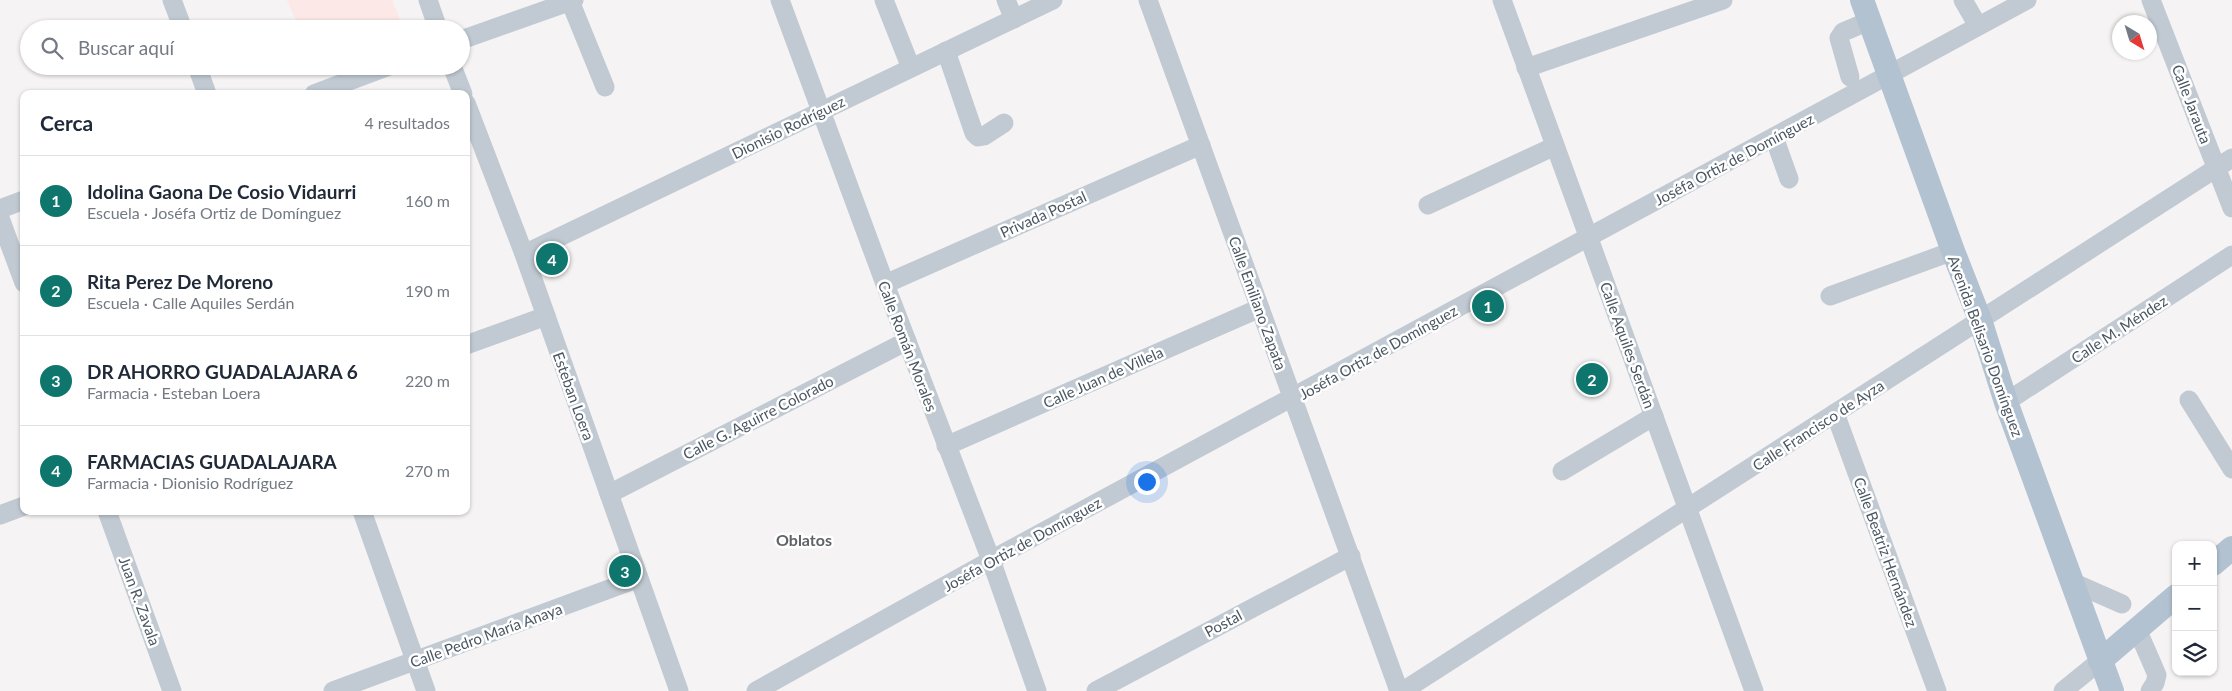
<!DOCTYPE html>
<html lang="es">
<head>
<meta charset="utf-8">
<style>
  :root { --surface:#fff; --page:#f2f2f3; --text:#1f2937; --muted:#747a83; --line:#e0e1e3; --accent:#0f766e }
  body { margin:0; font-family:Lato,sans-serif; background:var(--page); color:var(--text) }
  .controls { position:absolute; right:15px; bottom:15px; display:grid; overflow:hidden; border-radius:10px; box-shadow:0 1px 4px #0004 }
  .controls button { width:45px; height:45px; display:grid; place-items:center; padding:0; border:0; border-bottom:1px solid var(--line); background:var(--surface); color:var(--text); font:25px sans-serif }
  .compass { position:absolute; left:2112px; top:15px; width:45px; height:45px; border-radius:50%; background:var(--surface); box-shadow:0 1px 4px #0004; rotate:142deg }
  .you { position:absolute; left:1146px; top:481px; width:18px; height:18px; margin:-12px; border:4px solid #fff; border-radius:50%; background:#1a73e8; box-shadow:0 0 0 8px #1a73e833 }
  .badge { display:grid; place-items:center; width:32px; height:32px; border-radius:50%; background:var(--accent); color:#fff; font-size:16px; font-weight:700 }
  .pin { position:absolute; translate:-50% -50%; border:2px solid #fff; box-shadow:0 1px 5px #0006 }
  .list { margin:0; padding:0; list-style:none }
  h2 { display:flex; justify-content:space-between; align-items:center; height:65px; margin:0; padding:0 20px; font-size:21px }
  h2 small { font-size:16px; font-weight:400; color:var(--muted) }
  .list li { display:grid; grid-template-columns:32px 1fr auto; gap:15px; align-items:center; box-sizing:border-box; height:90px; padding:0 20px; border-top:1px solid var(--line) }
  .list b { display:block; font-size:19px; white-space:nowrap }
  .list p { margin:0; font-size:16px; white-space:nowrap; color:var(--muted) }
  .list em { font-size:16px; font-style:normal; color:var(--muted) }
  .icon { flex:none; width:28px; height:28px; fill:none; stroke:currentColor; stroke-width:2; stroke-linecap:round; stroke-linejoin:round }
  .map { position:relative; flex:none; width:2232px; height:691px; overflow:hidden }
  .search { position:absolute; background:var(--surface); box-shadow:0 1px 4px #0004; left:20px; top:20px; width:450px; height:55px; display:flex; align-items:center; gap:12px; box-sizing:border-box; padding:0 18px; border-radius:28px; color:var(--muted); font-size:19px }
  .panel { position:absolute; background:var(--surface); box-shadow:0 1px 4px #0004; left:20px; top:90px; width:450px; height:425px; border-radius:10px }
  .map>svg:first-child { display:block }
</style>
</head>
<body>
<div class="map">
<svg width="2232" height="691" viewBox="0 0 2232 691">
  <rect width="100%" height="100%" fill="#f5f3f3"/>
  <path fill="#fce8e6" d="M287,0H392L403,29H300Z"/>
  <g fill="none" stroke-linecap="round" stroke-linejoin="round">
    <g stroke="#c1cad2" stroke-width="19">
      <path d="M172,0L183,29"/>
      <path d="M428,0L438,29"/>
      <path d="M780,0L885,284L991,560L1037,691"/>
      <path d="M884,0L911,68"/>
      <path d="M1006,0L1014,19"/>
      <path d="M1148,0L1399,691"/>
      <path d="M1502,0L1754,691"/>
      <path d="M1963,0L1978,26"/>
      <path d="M2151,0L2232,208"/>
      <path d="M570,1L605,87"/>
      <path d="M461,40L574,0"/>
      <path d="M946,51L974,133L978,137L984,136L1004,123"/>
      <path d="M197,66L207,94"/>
      <path d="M452,66L463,94"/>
      <path d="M1526,68L1723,0"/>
      <path d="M1850,77L1839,38L1843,32L1869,21"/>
      <path d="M314,94L389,66"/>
      <path d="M466,103L524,254L679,691"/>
      <path d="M1774,137L1789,179"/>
      <path d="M1428,205L1555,146"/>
      <path d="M0,209L24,200"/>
      <path d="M0,218L24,283"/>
      <path d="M524,254L1053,0"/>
      <path d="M885,284L1201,145"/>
      <path d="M1830,296L1953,251"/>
      <path d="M466,345L546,316"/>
      <path d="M2189,400L2232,469"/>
      <path d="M2006,402L2232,255"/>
      <path d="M1835,413L1937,691"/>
      <path d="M946,446L1260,308"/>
      <path d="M1562,471L1654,416"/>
      <path d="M609,494L907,341"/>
      <path d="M107,511L172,691"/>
      <path d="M362,511L426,691"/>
      <path d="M0,515L24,506"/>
      <path d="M2072,582L2122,604"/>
      <path d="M2137,629L2157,675L2155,683L2150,691"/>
      <path d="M333,691L639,578"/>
      <path d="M756,691L1004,553L2027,0"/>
      <path d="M1096,691L1351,556"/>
      <path d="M1403,691L2232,158"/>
      <path d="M2063,691L2100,661"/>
    </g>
    <g stroke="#b3c2d1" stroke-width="24">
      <path d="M1862,0L1953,251L1980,320L2006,402L2112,691"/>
      <path d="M2213,564L2232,548"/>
      <path d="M2100,661L2176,596"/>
    </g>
  </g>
  <g text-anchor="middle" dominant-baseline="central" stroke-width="5" stroke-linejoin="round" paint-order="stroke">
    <g font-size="15" fill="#4a5661" stroke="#fff">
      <text transform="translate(2192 104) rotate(69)">Calle Jarauta</text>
      <text transform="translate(788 127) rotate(-26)">Dionisio Rodríguez</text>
      <text transform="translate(1734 159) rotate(-28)">Joséfa Ortiz de Domínguez</text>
      <text transform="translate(1043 214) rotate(-24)">Privada Postal</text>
      <text transform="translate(1258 303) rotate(70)">Calle Emiliano Zapata</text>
      <text transform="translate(2119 329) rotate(-33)">Calle M. Méndez</text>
      <text transform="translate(1628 345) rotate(70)">Calle Aquiles Serdán</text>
      <text transform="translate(908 346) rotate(69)">Calle Román Morales</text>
      <text transform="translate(1986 346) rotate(70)">Avenida Belisario Domínguez</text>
      <text transform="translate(1378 352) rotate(-29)">Joséfa Ortiz de Domínguez</text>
      <text transform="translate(1103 377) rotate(-24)">Calle Juan de Villela</text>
      <text transform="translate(574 396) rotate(70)">Esteban Loera</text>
      <text transform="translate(758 417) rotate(-27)">Calle G. Aguirre Colorado</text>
      <text transform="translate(1818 425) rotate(-33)">Calle Francisco de Ayza</text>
      <text transform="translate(1022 544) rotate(-29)">Joséfa Ortiz de Domínguez</text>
      <text transform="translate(1886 552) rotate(70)">Calle Beatriz Hernández</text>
      <text transform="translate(140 601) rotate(70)">Juan R. Zavala</text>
      <text transform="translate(1223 623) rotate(-28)">Postal</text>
      <text transform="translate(486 635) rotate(-20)">Calle Pedro María Anaya</text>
    </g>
    <g font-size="16" font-weight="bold" fill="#5f6368" stroke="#fff">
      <text x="804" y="539">Oblatos</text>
    </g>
  </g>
</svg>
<div class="controls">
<button>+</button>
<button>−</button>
<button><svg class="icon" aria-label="layers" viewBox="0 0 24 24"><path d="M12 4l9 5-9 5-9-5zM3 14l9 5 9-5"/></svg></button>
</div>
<svg class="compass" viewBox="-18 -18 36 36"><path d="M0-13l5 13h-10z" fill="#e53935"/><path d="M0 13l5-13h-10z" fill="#747a83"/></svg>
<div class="you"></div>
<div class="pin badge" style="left:1488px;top:306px">1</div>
<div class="pin badge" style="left:1592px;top:379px">2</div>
<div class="pin badge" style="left:625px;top:571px">3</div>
<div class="pin badge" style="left:552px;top:259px">4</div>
<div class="search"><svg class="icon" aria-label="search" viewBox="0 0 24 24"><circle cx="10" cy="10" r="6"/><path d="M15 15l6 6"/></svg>Buscar aquí</div>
<section class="panel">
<h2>Cerca<small>4 resultados</small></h2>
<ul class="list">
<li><span class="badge">1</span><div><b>Idolina Gaona De Cosio Vidaurri</b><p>Escuela · Joséfa Ortiz de Domínguez</p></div><em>160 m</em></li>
<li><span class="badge">2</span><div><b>Rita Perez De Moreno</b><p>Escuela · Calle Aquiles Serdán</p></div><em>190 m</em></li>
<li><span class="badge">3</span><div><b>DR AHORRO GUADALAJARA 6</b><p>Farmacia · Esteban Loera</p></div><em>220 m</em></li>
<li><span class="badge">4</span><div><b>FARMACIAS GUADALAJARA</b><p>Farmacia · Dionisio Rodríguez</p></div><em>270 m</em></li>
</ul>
</section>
</div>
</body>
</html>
